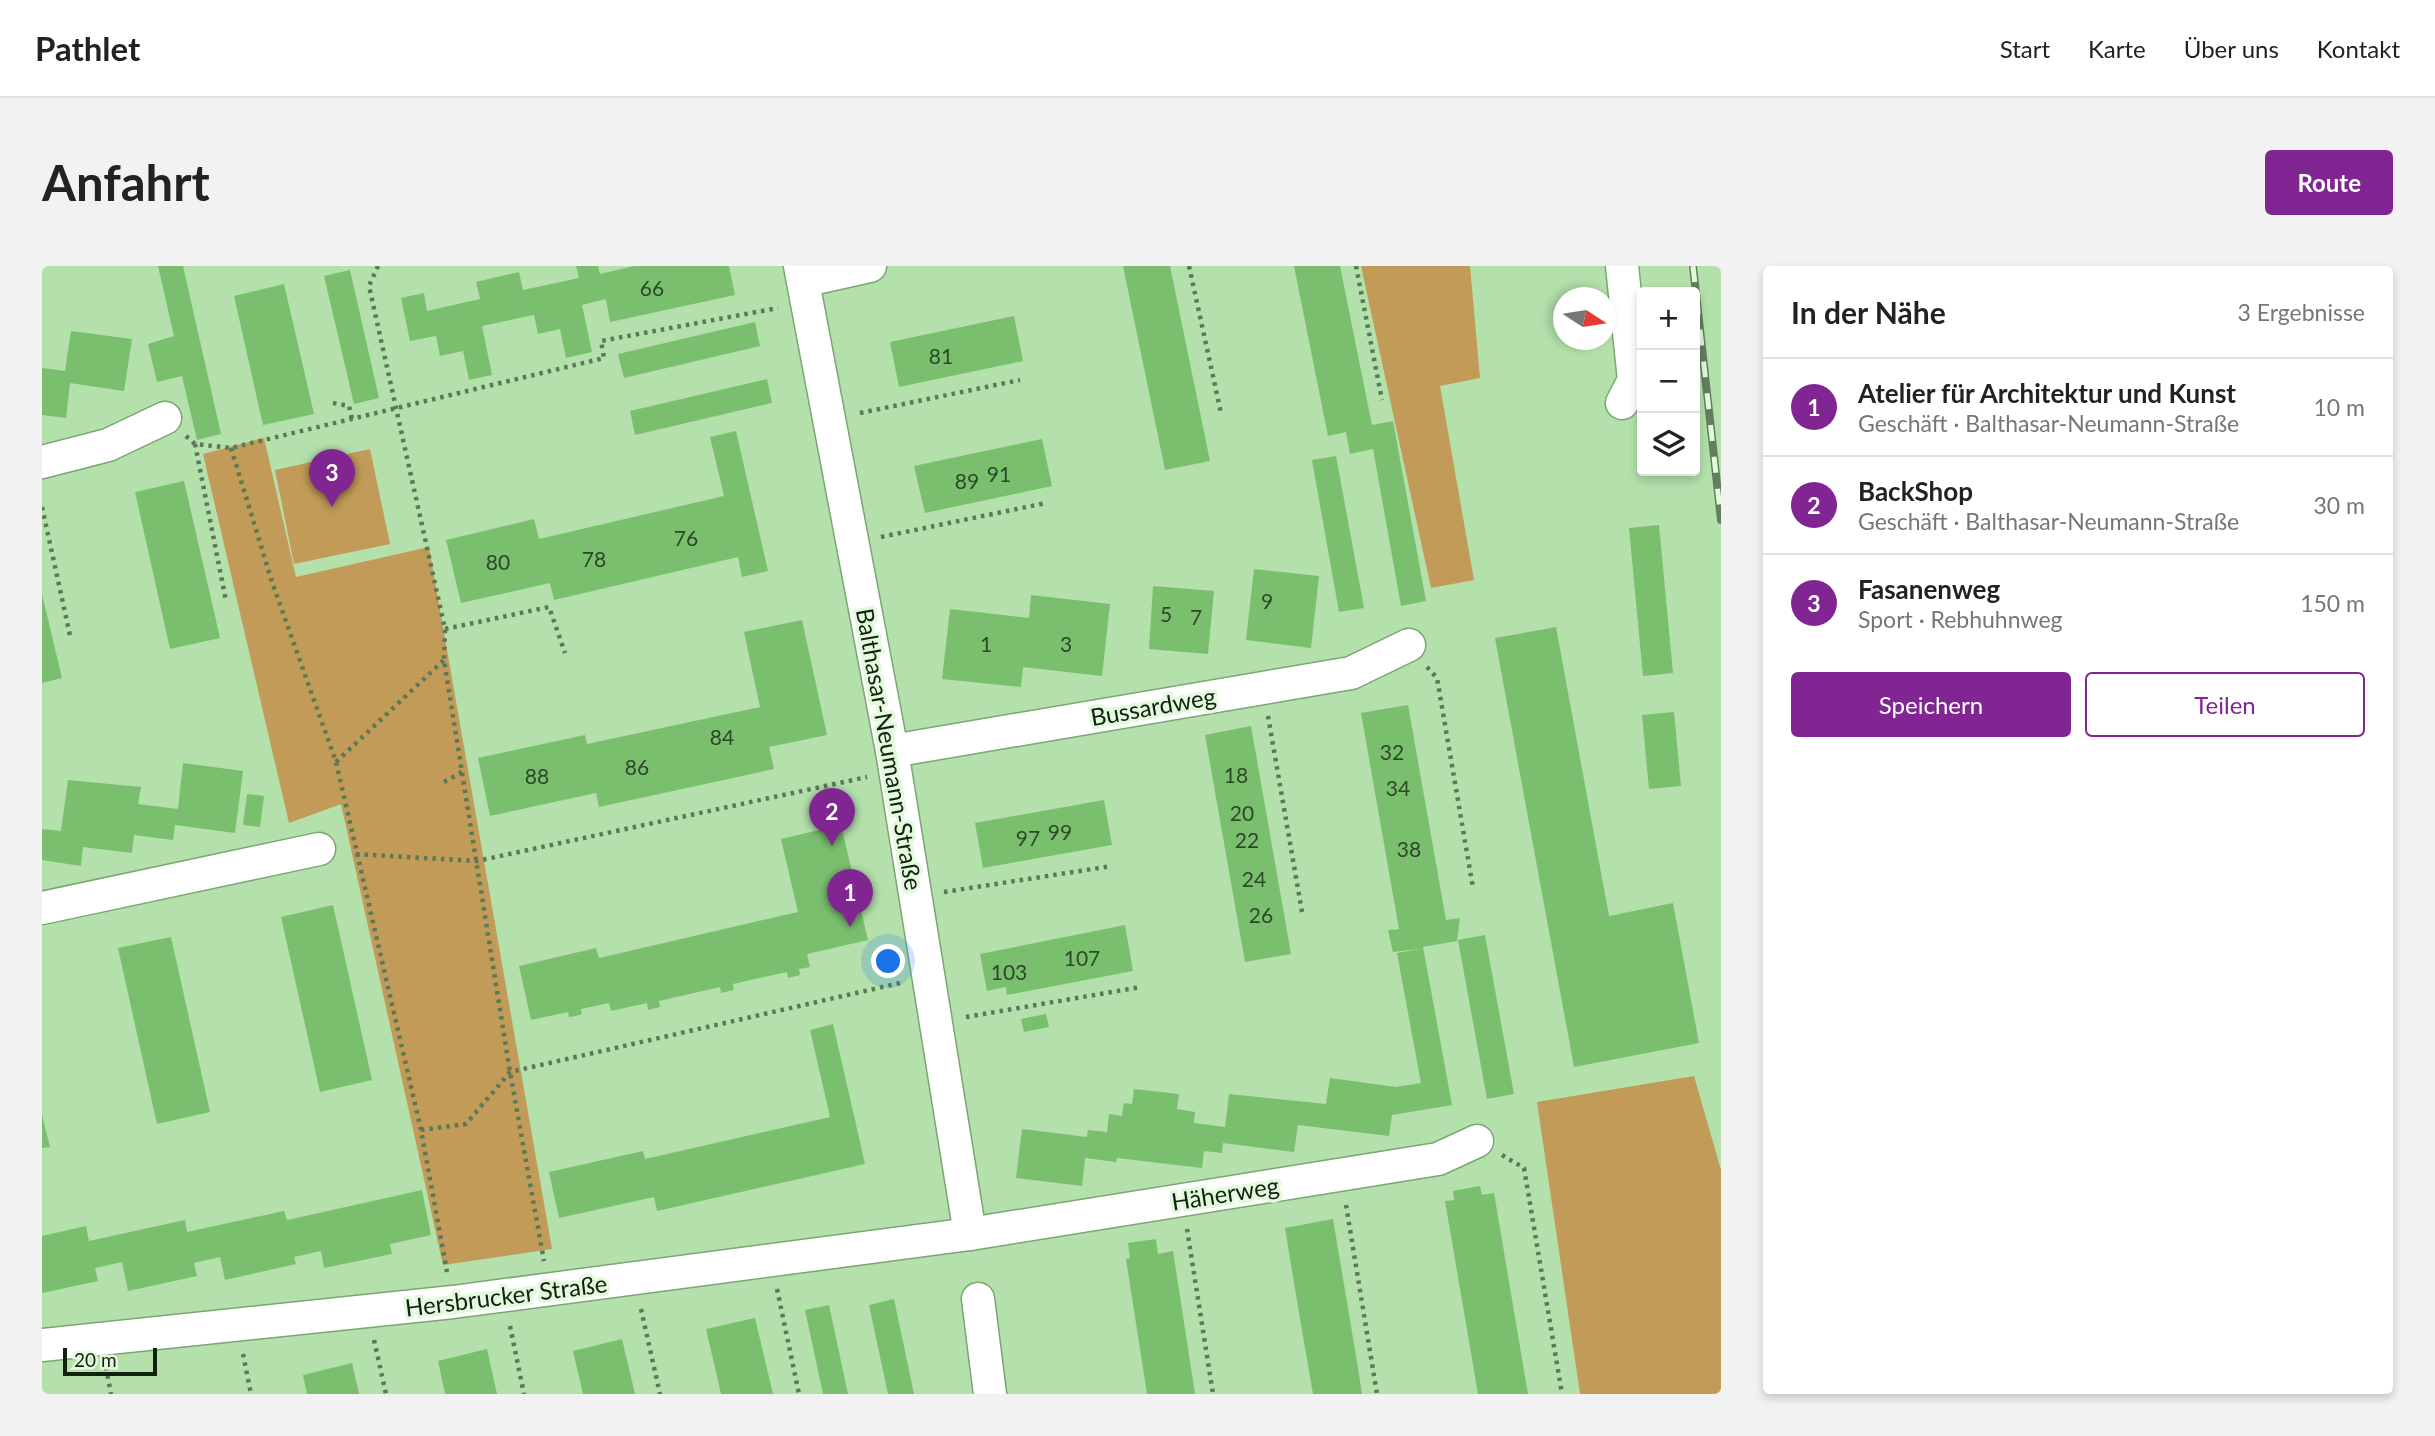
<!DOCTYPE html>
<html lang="de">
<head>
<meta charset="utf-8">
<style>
  :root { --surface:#fff; --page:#f2f2f2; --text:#222; --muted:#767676; --line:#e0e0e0; --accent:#812592 }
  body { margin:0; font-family:Lato,sans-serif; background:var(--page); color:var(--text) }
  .controls { position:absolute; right:21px; top:21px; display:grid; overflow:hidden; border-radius:7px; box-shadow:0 4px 10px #0003 }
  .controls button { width:63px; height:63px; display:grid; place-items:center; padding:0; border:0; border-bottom:2px solid var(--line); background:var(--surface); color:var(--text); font:35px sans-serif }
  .compass { position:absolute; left:1511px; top:21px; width:63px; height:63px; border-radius:50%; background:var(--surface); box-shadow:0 4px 10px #0003; rotate:102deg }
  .scale { position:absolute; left:21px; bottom:18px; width:94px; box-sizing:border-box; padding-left:7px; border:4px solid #11220e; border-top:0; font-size:19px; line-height:24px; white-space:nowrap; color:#11220e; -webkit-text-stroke:5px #e3fadf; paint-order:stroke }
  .you { position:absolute; left:847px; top:696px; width:24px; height:24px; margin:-18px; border:5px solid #fff; border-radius:50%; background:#1a73e8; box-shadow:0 0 0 10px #1a73e833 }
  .badge { display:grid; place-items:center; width:46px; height:46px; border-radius:50%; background:var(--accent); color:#fff; font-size:23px; font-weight:700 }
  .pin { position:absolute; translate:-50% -58px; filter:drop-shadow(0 2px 4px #0008) }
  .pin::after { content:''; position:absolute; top:37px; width:24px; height:21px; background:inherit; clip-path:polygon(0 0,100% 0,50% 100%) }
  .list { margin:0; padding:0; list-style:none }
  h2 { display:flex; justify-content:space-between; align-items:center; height:91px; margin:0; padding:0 28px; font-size:30px }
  h2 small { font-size:23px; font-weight:400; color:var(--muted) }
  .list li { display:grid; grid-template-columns:46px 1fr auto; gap:21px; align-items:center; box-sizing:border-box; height:98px; padding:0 28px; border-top:2px solid var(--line) }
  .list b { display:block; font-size:26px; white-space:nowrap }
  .list p { margin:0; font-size:23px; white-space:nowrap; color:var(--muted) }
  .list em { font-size:23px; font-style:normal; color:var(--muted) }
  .actions { display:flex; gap:14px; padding:21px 28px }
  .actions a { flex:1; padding:16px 0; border:2px solid var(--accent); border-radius:7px; text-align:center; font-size:24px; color:var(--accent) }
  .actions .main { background:var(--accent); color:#fff }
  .icon { flex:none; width:38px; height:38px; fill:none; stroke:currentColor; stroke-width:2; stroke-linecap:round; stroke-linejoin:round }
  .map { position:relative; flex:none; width:1679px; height:1128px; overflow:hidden; border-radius:7px }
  header { display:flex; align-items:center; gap:42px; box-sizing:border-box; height:98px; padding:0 35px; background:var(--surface); border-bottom:2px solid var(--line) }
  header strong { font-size:33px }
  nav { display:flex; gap:38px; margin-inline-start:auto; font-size:24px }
  .intro { display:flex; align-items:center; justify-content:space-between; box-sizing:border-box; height:168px; padding:0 42px }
  h1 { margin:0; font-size:49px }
  .button { padding:18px 32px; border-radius:7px; background:var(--accent); color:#fff; font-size:24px; font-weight:700 }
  main { display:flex; gap:42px; padding:0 42px }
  aside { flex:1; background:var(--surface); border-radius:7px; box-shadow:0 4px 10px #0003 }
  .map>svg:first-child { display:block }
</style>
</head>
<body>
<header>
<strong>Pathlet</strong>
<nav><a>Start</a><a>Karte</a><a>Über uns</a><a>Kontakt</a></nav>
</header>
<div class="intro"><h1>Anfahrt</h1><a class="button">Route</a></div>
<main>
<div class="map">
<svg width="1679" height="1128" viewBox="0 0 1679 1128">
  <rect width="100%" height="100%" fill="#b3e0ab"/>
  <g fill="#c19b57">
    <path d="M1319,0H1428L1438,112L1398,120L1432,314L1389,322Z"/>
    <path d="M222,172L254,311L387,281L510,983L401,999L299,538L247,557L161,188Z"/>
    <path d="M328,183L348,278L252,298L233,204Z"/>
    <path d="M1652,810L1679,904V1128H1538L1495,836Z"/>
  </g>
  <g fill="#7abf6e">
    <path d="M116,0H141L179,168L155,174L140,110L115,116L106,78L132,70Z"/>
    <path d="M534,0H556L558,8L592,0H687L693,29L568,56L564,33L540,39L550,86L524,92L518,63L496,68L492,49L440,60L450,109L427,114L421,85L398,90L394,70L368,75L359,32L382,27L385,45L438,33L434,16L477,6L481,24L537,12Z"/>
    <path d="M1081,0H1128L1168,195L1123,204Z"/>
    <path d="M1252,0H1298L1330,159L1351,155L1384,335L1359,340L1331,183L1308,188L1304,166L1286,170Z"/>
    <path d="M308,4L337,132L312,138L282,10Z"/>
    <path d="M242,18L272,148L221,159L192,30Z"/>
    <path d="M972,50L981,95L857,121L848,76Z"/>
    <path d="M713,56L718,80L582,112L576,88Z"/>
    <path d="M29,65L90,73L82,125L28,117L24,152L0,149V102L23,105Z"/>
    <path d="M725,113L730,137L593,169L588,145Z"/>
    <path d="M694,165L726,305L700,311L696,291L512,334L508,317L419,337L404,274L492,253L497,273L682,230L668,171Z"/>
    <path d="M1000,173L1010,220L883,247L872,200Z"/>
    <path d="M1294,190L1322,342L1297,346L1270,194Z"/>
    <path d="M142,215L178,372L128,383L93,226Z"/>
    <path d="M1617,259L1631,407L1601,410L1587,262Z"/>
    <path d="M1212,303L1277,310L1269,382L1204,374Z"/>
    <path d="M1111,320L1172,325L1166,388L1107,383Z"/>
    <path d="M0,328L20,412L0,417Z"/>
    <path d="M989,329L1068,338L1060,410L981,401L979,421L900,413L908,343L987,352Z"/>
    <path d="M760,354L785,469L727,481L732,503L557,541L554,527L448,550L436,492L543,469L545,478L718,441L702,366Z"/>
    <path d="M1514,361L1567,650L1631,637L1657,777L1532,801L1453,372Z"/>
    <path d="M1366,439L1404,654L1418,652L1415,675L1381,681L1410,839L1350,849L1347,870L1256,859L1252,886L1181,877L1180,887L1162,885L1160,902L1075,892L1074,896L1043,892L1040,920L974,912L980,863L1045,871L1046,864L1065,866L1067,848L1080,850L1082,837L1090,838L1092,823L1137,828L1135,843L1153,846L1152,857L1183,861L1187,828L1284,838L1288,812L1354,821L1379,817L1355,687L1378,683L1351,686L1346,664L1357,663L1319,447Z"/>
    <path d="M1632,446L1639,520L1607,523L1600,449Z"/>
    <path d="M1209,460L1249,688L1203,696L1163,469Z"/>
    <path d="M141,497L201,505L193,567L133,559L131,574L92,569L90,587L41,581L39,600L0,594V563L19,565L26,514L99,521L96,538L136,543Z"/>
    <path d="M205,528L222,530L218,561L201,559Z"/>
    <path d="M1062,534L1070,579L941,602L933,557Z"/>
    <path d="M799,559L826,674L765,688L768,701L757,703L758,709L746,712L745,706L691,718L692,724L679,727L678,721L617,735L618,741L606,744L605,737L569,745L567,737L539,743L540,748L534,750L527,751L526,746L489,754L477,700L554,682L557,692L756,646L739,573Z"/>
    <path d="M291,639L330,814L278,826L239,651Z"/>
    <path d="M1083,659L1091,705L965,729L964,721L945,725L938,688Z"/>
    <path d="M1443,669L1472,828L1445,833L1416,674Z"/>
    <path d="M129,671L168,846L115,858L76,682Z"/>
    <path d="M1004,748L1007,761L982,766L979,753Z"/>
    <path d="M791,758L823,898L615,945L612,931L517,952L507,906L601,885L603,893L788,851L768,764Z"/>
    <path d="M0,849L8,881L0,882Z"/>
    <path d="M1438,920L1440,929L1452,927L1486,1128H1436L1403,935L1412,934L1411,925Z"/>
    <path d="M380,924L389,969L348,978L350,988L282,1002L279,985L252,991L254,998L183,1014L178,991L152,997L155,1010L86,1025L80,996L53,1002L56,1015L0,1027V970L44,960L47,975L143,954L145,966L242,945L245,954Z"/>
    <path d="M1291,953L1315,1096L1320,1128H1271L1257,1047L1243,962Z"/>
    <path d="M1114,973L1116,988L1131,985L1153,1128H1105L1084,993L1088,992L1086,977Z"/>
    <path d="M852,1033L872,1128H846L827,1039Z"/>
    <path d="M787,1039L806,1128H781L763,1044Z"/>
    <path d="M713,1052L731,1128H679L664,1063Z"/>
    <path d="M580,1073L593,1128H541L531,1085Z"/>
    <path d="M445,1083L455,1128H403L396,1095Z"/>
    <path d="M310,1097L317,1128H265L261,1109Z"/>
  </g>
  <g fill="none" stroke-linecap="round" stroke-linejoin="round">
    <defs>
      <g id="minor">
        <path d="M758,0L850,485L928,968"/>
        <path d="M761,15L828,0"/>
        <path d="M1580,137L1592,114L1580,0"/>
        <path d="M0,196L66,179L123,152"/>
        <path d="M850,485L1309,407L1367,379"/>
        <path d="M0,642L277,583"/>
        <path d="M936,1033L948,1128"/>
        <path d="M0,1079L411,1036L928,968L1396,893L1435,875"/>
      </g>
    </defs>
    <use href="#minor" stroke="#7ba673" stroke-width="35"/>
    <g stroke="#5b7956" stroke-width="4.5" stroke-dasharray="3.5 5" stroke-linecap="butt">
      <path d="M336,0L327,20L403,363L402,394L468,806L502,995"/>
      <path d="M1147,0L1179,147"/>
      <path d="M1314,0L1340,134"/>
      <path d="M291,137L307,140L310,153"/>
      <path d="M818,147L978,114"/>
      <path d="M144,170L153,178L189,182L562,92L559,75L736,42"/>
      <path d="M153,178L184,335"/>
      <path d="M189,182L230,316L294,496L379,864L405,1006"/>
      <path d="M0,241L29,374"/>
      <path d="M839,271L1004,237"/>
      <path d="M403,363L507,341L523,387"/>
      <path d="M1385,401L1395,412L1431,622"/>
      <path d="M1226,450L1260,646"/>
      <path d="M294,496L402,394"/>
      <path d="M402,516L420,506"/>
      <path d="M314,588L435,595L825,511"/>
      <path d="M902,626L1070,600"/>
      <path d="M924,751L1099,721"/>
      <path d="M379,864L424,858L468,806L858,717"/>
      <path d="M1460,889L1482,902L1520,1128"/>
      <path d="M1304,939L1335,1128"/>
      <path d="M1145,963L1171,1128"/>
      <path d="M735,1023L757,1128"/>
      <path d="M599,1043L618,1128"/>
      <path d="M468,1060L482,1128"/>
      <path d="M332,1074L344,1128"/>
      <path d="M201,1088L209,1128"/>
      <path d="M64,1101L69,1128"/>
    </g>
    <use href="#minor" stroke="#fff" stroke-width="32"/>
    <defs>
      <path id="rail" d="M1651,0L1679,254"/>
    </defs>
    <use href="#rail" stroke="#617f5b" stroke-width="8"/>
    <use href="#rail" stroke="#e3fadf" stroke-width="5" stroke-dasharray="16" stroke-linecap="butt"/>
  </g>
  <g text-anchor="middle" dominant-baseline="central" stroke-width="7" stroke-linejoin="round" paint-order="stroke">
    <g font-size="21" fill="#2b4926">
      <text x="610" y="21">66</text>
      <text x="899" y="89">81</text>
      <text x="957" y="207">91</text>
      <text x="925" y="214">89</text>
      <text x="644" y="271">76</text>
      <text x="552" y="292">78</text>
      <text x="456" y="295">80</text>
      <text x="1225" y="334">9</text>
      <text x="1124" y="347">5</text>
      <text x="1154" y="350">7</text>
      <text x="944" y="377">1</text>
      <text x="1024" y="377">3</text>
      <text x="680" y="470">84</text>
      <text x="1350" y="485">32</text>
      <text x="595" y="500">86</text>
      <text x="1194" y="508">18</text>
      <text x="495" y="509">88</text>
      <text x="1356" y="521">34</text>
      <text x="1200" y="546">20</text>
      <text x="1018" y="565">99</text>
      <text x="986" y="571">97</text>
      <text x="1205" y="573">22</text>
      <text x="1367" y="582">38</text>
      <text x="1212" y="612">24</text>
      <text x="1219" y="648">26</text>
      <text x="1040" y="691">107</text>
      <text x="967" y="705">103</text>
    </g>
    <g font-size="24" fill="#11220e" stroke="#e3fadf">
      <text transform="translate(1111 440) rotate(-10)">Bussardweg</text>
      <text transform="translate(848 483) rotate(80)">Balthasar-Neumann-Straße</text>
      <text transform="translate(1183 927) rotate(-9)">Häherweg</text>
      <text transform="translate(464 1029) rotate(-7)">Hersbrucker Straße</text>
    </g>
  </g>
</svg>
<div class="controls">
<button>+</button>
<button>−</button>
<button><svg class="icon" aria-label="layers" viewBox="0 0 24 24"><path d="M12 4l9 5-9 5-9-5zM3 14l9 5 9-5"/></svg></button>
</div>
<svg class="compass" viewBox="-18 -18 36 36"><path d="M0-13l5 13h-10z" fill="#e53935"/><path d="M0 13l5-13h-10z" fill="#767676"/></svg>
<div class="scale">20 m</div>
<div class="you"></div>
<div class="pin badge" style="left:808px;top:661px">1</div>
<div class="pin badge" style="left:790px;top:580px">2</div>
<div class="pin badge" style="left:290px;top:241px">3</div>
</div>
<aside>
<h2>In der Nähe<small>3 Ergebnisse</small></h2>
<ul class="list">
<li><span class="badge">1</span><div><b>Atelier für Architektur und Kunst</b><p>Geschäft · Balthasar-Neumann-Straße</p></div><em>10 m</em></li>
<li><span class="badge">2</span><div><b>BackShop</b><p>Geschäft · Balthasar-Neumann-Straße</p></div><em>30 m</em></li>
<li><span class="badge">3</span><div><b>Fasanenweg</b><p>Sport · Rebhuhnweg</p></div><em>150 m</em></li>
</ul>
<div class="actions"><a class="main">Speichern</a><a>Teilen</a></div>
</aside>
</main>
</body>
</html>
